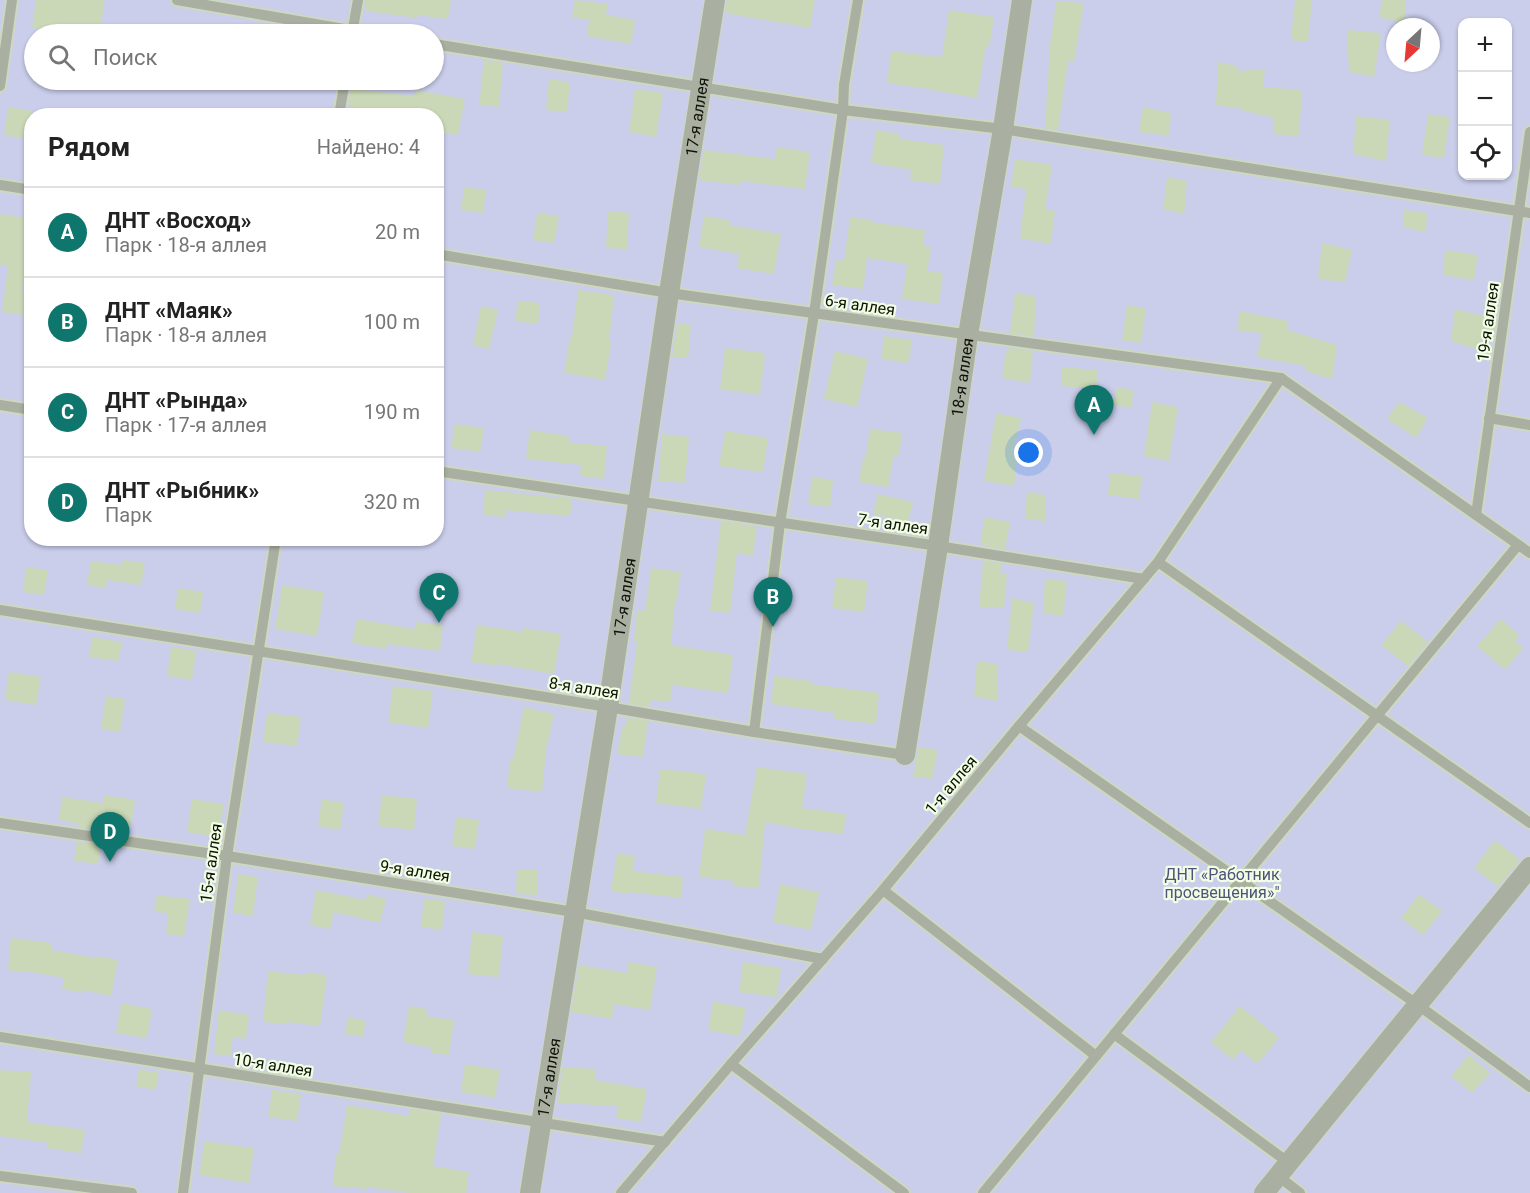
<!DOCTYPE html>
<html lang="ru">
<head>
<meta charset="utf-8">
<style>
  :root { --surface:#fff; --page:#f2f2f2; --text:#222; --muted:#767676; --line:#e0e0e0; --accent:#0f766e }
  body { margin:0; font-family:Roboto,sans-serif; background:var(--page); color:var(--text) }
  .controls { position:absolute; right:18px; top:18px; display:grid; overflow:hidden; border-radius:12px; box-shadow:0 2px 4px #0004 }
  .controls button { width:54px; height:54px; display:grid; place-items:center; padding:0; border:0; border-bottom:2px solid var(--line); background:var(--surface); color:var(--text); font:30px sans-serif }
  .compass { position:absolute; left:1386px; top:18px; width:54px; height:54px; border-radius:50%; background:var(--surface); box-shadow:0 2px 4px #0004; rotate:206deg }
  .you { position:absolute; left:1029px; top:453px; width:21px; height:21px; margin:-15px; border:4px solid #fff; border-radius:50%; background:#1a73e8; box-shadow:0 0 0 9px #1a73e833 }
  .badge { display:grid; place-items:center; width:39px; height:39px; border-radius:50%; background:var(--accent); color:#fff; font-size:20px; font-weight:700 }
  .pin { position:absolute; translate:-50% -50px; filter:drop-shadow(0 2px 3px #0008) }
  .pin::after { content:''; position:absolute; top:32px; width:21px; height:18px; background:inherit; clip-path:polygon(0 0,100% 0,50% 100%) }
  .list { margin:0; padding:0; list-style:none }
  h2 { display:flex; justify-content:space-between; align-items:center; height:78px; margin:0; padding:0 24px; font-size:26px }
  h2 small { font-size:20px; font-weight:400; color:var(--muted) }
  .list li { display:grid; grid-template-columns:39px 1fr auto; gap:18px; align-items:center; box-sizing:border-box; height:90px; padding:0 24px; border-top:2px solid var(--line) }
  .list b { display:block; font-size:22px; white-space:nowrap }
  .list p { margin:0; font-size:20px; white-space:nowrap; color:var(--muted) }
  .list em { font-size:20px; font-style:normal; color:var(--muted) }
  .icon { flex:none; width:33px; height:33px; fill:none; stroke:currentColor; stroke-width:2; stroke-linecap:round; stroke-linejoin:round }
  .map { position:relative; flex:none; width:1530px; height:1193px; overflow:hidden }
  .search { position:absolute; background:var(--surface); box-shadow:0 2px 4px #0004; left:24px; top:24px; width:420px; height:66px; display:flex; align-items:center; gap:15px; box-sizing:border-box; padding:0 21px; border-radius:33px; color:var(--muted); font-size:22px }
  .panel { position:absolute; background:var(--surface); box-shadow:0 2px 4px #0004; left:24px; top:108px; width:420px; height:438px; border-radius:24px }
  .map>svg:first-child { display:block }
</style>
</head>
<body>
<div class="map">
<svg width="1530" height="1193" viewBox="0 0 1530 1193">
  <rect width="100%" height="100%" fill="#f2fee3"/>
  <path fill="#caceeb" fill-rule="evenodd" d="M0,0H1530V1193H0ZM1462,22H1508V176H1462ZM1395,27H1431V63H1395ZM34,34H434V80H34ZM32,116H436V538H32Z"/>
  <g fill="#cad8b7">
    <path d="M36,0H104L101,29L64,26L63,32L32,28Z"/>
    <path d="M365,0H451L448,19L417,15V18L365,11Z"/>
    <path d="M575,0L608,4L606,15L635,20L631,44L587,36L589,20L572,17Z"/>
    <path d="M727,0H815L810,28L725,13Z"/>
    <path d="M1295,0H1312L1308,42L1291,40Z"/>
    <path d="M1382,0H1406L1405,23L1379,17Z"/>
    <path d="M1056,1L1084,3L1074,62H1068L1058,130L1045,128L1050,45Z"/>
    <path d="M949,10L994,17L989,47L986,46L977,98L936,91V90L887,83L891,51L942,57Z"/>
    <path d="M1347,30L1381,33L1374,77L1349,72Z"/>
    <path d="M484,60L503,63L499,107L479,105Z"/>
    <path d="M1218,62L1238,66V71L1265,69L1263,87L1302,90L1299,136L1273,134L1274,118L1244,111V109L1216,105Z"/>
    <path d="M549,79L570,82L567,112L546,110Z"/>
    <path d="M351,89L414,96L415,90L465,99L458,135L436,131V116H348Z"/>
    <path d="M635,89L663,93L656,137L629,132Z"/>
    <path d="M8,107L32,111V140L4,135Z"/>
    <path d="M1143,107L1171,113L1169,136L1139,132Z"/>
    <path d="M1428,114L1450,117L1444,158L1422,155Z"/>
    <path d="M1356,116L1390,120L1386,161L1353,154Z"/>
    <path d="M876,130L899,134V139L944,145L940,184L910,180L911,170L871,163Z"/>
    <path d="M777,147L810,152L805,189L741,181L740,185L699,180L704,150L775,159Z"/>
    <path d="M1015,159L1052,165L1045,209L1055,211L1051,244L1020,238L1026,189L1011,187Z"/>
    <path d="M1167,177L1187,181L1184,214L1163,209Z"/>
    <path d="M464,187L486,190L483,213L461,210Z"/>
    <path d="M1404,210L1427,213L1426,232L1404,227Z"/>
    <path d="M608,211L629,213L627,249L606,248Z"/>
    <path d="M537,213L559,216L554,243L533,240Z"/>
    <path d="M0,214L28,218L23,251L26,252L22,291H27L24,315L2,312L8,266H0Z"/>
    <path d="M704,216L730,220L729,225L781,234L774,274L737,268L739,254L699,247Z"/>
    <path d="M850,217L871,220V222L925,230L923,246L931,247L927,271L943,273L939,304L902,299L907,264L867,258L863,289L832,285L836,260L844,261Z"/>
    <path d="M1322,243L1352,250L1345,282L1318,279Z"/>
    <path d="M1445,250L1478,255L1474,280L1443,275Z"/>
    <path d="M578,290L614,295L609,343L611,344L605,380L564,373L570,337H572Z"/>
    <path d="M1015,293L1036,296L1034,336L1010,333Z"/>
    <path d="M518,301L540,303L538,324L515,321Z"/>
    <path d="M1127,305L1146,308L1141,343L1122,340Z"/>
    <path d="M481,306L498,310L489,349L473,345Z"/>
    <path d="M1455,309L1496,319L1493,339L1484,338L1475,349L1451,341Z"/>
    <path d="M1239,311L1288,321L1287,330L1337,345L1332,379L1305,371L1306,366L1257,357L1262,333L1238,331Z"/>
    <path d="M677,323L691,325L688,358L672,357Z"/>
    <path d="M884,336L912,340L908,363L881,359Z"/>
    <path d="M725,348L765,353L760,395L720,389Z"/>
    <path d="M1009,348L1033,351L1030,383L1002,378L1006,351H1008Z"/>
    <path d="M835,351L868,359L857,407L824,399Z"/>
    <path d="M1061,367L1098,370L1096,389L1062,386Z"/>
    <path d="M1117,387L1133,390L1132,408L1113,405Z"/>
    <path d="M1152,402L1178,407L1169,461L1144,456Z"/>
    <path d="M1399,402L1428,418L1416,438L1387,419Z"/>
    <path d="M996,413L1021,418L1013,454L1018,455L1014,486L984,481Z"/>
    <path d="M455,424L484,428L480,452L451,448Z"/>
    <path d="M870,429L902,433L899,456L894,455L888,487L859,482L863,458L865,459Z"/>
    <path d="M530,430L569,436L568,442L607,446L604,479L580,476L581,465L526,459Z"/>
    <path d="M725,431L768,438L763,472L719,466Z"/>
    <path d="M662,434L689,437L685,483L658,481Z"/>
    <path d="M1110,473L1142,476L1139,499L1108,495Z"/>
    <path d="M812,477L833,480L830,507L808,504Z"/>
    <path d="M485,490L572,499L570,516L506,510V517L483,515Z"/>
    <path d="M1027,492L1046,495L1045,521L1025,519Z"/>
    <path d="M878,494L913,502L908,522L873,514Z"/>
    <path d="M985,517L1010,522L1005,549L984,546V543L980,542Z"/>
    <path d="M721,521L757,527L753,556L737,553L730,613L710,611Z"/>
    <path d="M123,560L145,563L141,585L107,580L106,588L87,585L91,561L122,565Z"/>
    <path d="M983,561L1002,564L1000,573L1007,574L1004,608L979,607Z"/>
    <path d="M26,567L48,570L44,595L23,592Z"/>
    <path d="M651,568L681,572L676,603L675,602L671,645L733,655L728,693L672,685L670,702L651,700L650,707L629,703L637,642L634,641L637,610L645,611Z"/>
    <path d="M836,577L868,581L864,612L832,608Z"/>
    <path d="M1045,579L1067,581L1063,616L1043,613Z"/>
    <path d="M282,585L324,592L317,636L275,629Z"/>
    <path d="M178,588L203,592L200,613L175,609Z"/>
    <path d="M1012,598L1034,603L1028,652L1007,650Z"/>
    <path d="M357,619L415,629L416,622L443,625L440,651L387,644L386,649L352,643Z"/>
    <path d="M1501,619L1519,635L1515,641L1523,648L1505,670L1477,646Z"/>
    <path d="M1401,621L1428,642L1408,666L1381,645Z"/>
    <path d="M477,625L523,632L524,628L561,634L554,674L498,664V666L471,662Z"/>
    <path d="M92,637L122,642L118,661L89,657Z"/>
    <path d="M171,647L196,651L192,680L167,676Z"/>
    <path d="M977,661L998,664L997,701L974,696Z"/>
    <path d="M9,672L41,677L36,705L5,700Z"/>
    <path d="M774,676L811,681V684L879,693L876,724L834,719L835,713L771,704Z"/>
    <path d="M393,686L433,691L428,728L388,722Z"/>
    <path d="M106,696L125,699L120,732L101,729Z"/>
    <path d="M524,707L554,714L546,750L542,792L507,788L510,760H513Z"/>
    <path d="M267,713L301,717L297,746L263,742Z"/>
    <path d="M627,718L648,721L643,757L617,754L623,725H626Z"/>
    <path d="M919,747L938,750L932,779L913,777Z"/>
    <path d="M757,767L807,774L802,808L846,814L843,834L802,829L765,822L759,888L733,886L734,881L699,877L705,829L745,835Z"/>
    <path d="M660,769L706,774L701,809L656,803Z"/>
    <path d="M104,795L135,800L131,825L104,821L102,830L78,827L79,824L59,820L62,797L103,803Z"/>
    <path d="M382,795L417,799L414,830L378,826Z"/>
    <path d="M192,799L224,804L218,837L187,832Z"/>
    <path d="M322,799L344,803L340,830L318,826Z"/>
    <path d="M456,817L479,820L475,849L452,846Z"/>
    <path d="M1495,840L1520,860L1498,887L1474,868Z"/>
    <path d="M77,842L101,845L98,864L74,861Z"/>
    <path d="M617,853L635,856L633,871L683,877L681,898L629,892V894L611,891Z"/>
    <path d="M517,869L538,870L537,895L516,894Z"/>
    <path d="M238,874L258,877L253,916L233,913Z"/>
    <path d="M780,884L819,892L811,930L773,922Z"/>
    <path d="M316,890L366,900L367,894L386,899L380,923L334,912L330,929L310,925Z"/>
    <path d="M1419,894L1442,911L1423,935L1401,918Z"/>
    <path d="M157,895L190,899L184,937L166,934L168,913L154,912Z"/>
    <path d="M424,899L445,901L442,930L421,927Z"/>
    <path d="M472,932L503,936L499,977L468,974Z"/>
    <path d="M11,938L52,943L51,950L97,958L98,956L118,960L111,996L83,990L82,993L62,989L64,978L25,971L24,972L8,970Z"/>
    <path d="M628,962L657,967L650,1010L614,1004L612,1019L571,1012L579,965L627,973Z"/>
    <path d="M743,962L781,968L777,997L739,992Z"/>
    <path d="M268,971L305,975V972L327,975L320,1026L287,1022V1024L263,1022Z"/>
    <path d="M713,1001L746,1008L740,1036L708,1030Z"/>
    <path d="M121,1003L152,1009L147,1038L116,1033Z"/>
    <path d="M409,1006L427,1009L426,1016L454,1020L449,1055L431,1053V1048L403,1042Z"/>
    <path d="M1240,1006L1279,1038L1257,1064L1241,1050L1233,1060L1211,1042Z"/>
    <path d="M219,1010L249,1015L246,1039L233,1037L230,1056L214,1054Z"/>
    <path d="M348,1017L366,1021L363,1037L345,1034Z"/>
    <path d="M1469,1055L1490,1073L1472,1093L1451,1076Z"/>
    <path d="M465,1064L500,1070L495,1098L461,1092Z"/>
    <path d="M562,1067L595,1069V1080L647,1089L641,1122L616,1118L618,1106L558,1103Z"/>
    <path d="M139,1069L159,1073L156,1090L136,1086Z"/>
    <path d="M0,1070L31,1072L27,1122L85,1130L81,1153L47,1148L48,1143L0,1136Z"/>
    <path d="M272,1090L301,1094L297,1121L268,1117Z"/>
    <path d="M347,1105L409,1116L410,1109L441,1114L433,1166L469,1172L466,1193H410L367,1187V1189L333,1186L336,1153L339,1154Z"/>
    <path d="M204,1141L254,1148L249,1183L199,1175Z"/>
  </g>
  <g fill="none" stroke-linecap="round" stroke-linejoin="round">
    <defs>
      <g id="lane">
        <path d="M177,0L373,34"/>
        <path d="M352,34L358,0"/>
        <path d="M434,44L843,110L1003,129L1530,213"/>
        <path d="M0,86L12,0"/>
        <path d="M339,116L345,80"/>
        <path d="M0,185L32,190"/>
        <path d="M436,254L669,293L1281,378L1530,553"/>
        <path d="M0,405L32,410"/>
        <path d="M1489,418L1530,425"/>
        <path d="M436,471L938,546L1144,579"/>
        <path d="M1476,515L1530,132"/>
        <path d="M1158,562L1530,823"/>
        <path d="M0,610L608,707L754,732L905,755"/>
        <path d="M1019,726L1418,1005L1530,1087"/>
        <path d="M754,732L780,523L814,314L843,110L844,85L858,0"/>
        <path d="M0,823L227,856L574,912L823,959"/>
        <path d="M883,890L1096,1056"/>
        <path d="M1114,1034L1289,1163"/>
        <path d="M0,1037L665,1142"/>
        <path d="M731,1064L904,1193"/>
        <path d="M0,1176L132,1193"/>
        <path d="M1278,1176L1300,1193"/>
        <path d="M183,1193L227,856L276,538"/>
        <path d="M621,1193L731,1064L883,890L1019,726L1158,562L1281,378"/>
        <path d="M983,1193L1518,545"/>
      </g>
      <g id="street">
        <path id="s1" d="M905,755L938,546L968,335L1003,129L1022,0"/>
        <path id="s2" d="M530,1193L608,707L669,293L715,0"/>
        <path d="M1264,1193L1530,867"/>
      </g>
    </defs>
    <use href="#lane" stroke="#ced8c0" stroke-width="14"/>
    <use href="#street" stroke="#ced8c0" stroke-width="22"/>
    <use href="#lane" stroke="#a9afa1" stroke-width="10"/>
    <use href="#street" stroke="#a9afa1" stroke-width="20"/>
  </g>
  <g text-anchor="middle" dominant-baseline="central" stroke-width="4.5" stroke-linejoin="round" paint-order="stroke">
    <g font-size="16" fill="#0e1207" stroke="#f2fee3">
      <text stroke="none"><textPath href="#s2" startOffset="1089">17-я аллея</textPath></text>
      <text transform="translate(860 305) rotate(8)">6-я аллея</text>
      <text transform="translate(1488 322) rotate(-82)">19-я аллея</text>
      <text stroke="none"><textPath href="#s1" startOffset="382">18-я аллея</textPath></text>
      <text transform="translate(893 524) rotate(8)">7-я аллея</text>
      <text stroke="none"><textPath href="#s2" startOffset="603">17-я аллея</textPath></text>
      <text transform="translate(584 688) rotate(9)">8-я аллея</text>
      <text transform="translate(951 785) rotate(-50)">1-я аллея</text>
      <text transform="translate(211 863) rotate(-82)">15-я аллея</text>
      <text transform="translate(415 871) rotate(9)">9-я аллея</text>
      <text transform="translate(273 1065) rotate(9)">10-я аллея</text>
      <text stroke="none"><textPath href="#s2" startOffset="117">17-я аллея</textPath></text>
    </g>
    <g font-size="16" fill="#4e527d" stroke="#f2fee3">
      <text x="1222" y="874">ДНТ «Работник<tspan x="1222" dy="18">просвещения»"</tspan></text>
    </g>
  </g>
</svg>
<div class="controls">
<button>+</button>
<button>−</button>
<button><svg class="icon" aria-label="locate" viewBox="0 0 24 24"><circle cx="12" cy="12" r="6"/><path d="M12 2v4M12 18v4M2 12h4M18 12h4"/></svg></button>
</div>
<svg class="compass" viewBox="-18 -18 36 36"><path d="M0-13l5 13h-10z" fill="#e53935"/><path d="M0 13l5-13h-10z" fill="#767676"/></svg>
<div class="you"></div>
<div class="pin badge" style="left:1094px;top:435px">A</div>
<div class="pin badge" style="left:773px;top:627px">B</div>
<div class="pin badge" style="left:439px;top:623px">C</div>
<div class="pin badge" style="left:110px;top:862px">D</div>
<div class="search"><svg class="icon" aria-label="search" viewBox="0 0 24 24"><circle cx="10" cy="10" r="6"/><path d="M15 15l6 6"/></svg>Поиск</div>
<section class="panel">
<h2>Рядом<small>Найдено: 4</small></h2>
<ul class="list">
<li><span class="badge">A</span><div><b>ДНТ «Восход»</b><p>Парк · 18-я аллея</p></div><em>20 m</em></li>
<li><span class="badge">B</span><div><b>ДНТ «Маяк»</b><p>Парк · 18-я аллея</p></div><em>100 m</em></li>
<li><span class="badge">C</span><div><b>ДНТ «Рында»</b><p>Парк · 17-я аллея</p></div><em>190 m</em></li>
<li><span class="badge">D</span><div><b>ДНТ «Рыбник»</b><p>Парк</p></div><em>320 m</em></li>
</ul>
</section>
</div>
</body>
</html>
